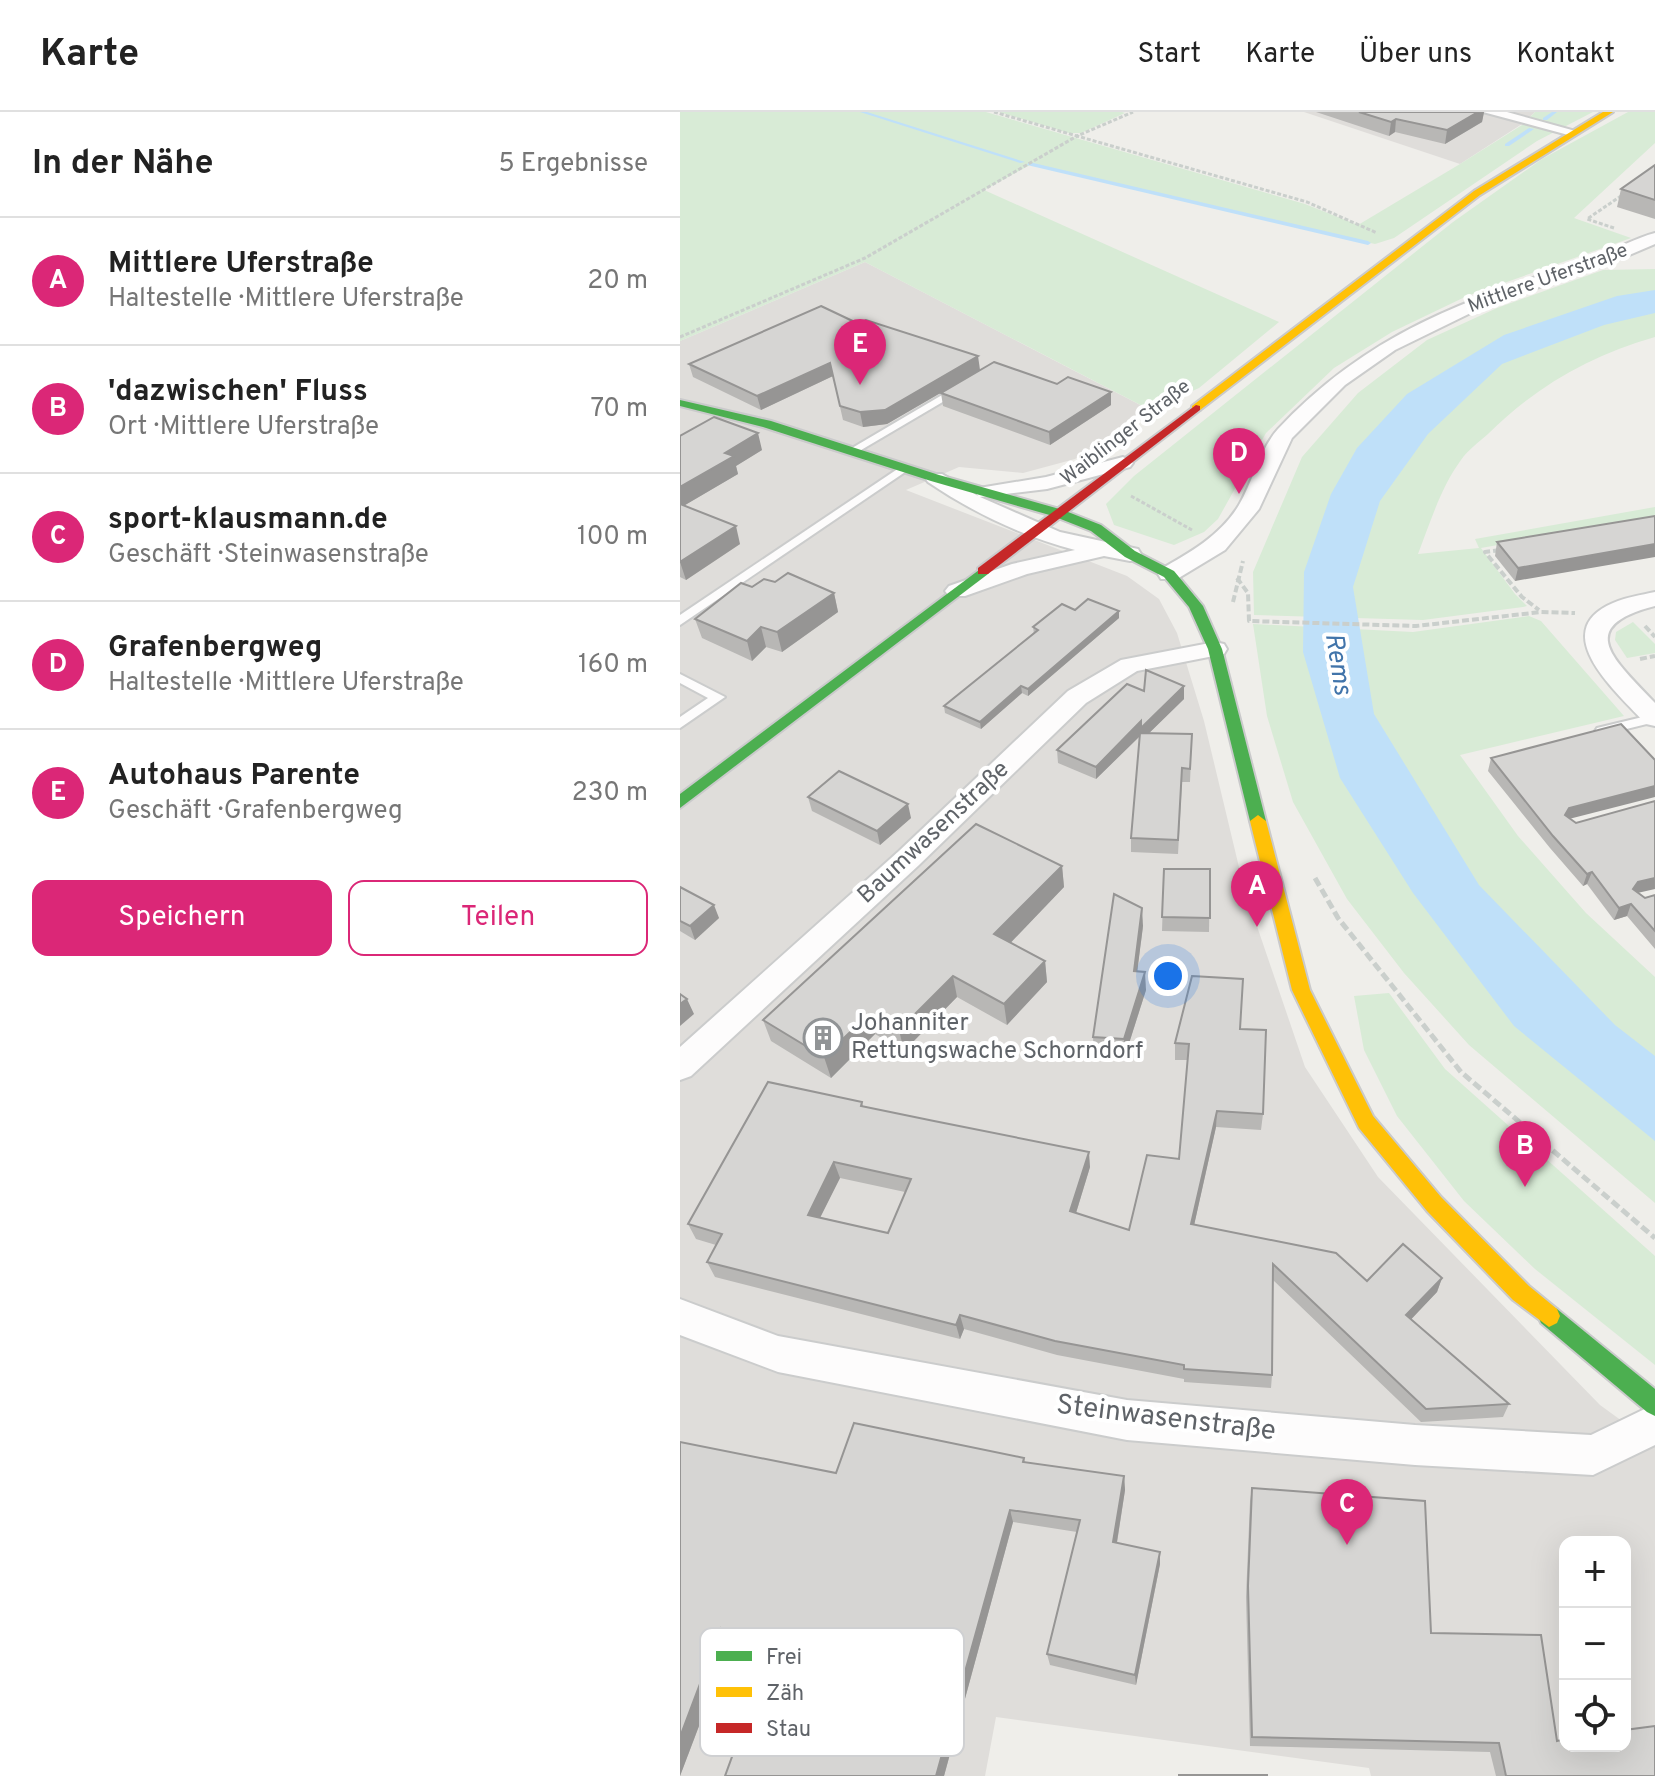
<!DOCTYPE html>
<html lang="de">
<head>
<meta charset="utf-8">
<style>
  :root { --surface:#fff; --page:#f2f2f2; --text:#222; --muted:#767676; --line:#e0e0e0; --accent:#db2777 }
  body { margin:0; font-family:Overpass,sans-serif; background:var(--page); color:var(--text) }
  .controls { position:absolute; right:24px; bottom:24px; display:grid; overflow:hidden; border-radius:16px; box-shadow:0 8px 32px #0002 }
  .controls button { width:72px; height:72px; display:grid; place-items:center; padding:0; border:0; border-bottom:2px solid var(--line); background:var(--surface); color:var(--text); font:40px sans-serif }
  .you { position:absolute; left:488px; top:864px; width:28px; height:28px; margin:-20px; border:6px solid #fff; border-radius:50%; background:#1a73e8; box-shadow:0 0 0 12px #1a73e833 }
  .badge { display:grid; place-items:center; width:52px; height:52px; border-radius:50%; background:var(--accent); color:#fff; font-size:26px; font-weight:700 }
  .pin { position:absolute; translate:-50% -66px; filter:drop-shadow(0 2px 4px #0008) }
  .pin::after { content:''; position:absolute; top:42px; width:28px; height:24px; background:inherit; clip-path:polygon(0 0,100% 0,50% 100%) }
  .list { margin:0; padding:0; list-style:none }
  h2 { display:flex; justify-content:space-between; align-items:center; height:104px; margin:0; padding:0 32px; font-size:34px }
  h2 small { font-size:26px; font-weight:400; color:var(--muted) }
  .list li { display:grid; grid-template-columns:52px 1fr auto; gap:24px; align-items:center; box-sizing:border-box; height:128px; padding:0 32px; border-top:2px solid var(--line) }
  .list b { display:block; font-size:30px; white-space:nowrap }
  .list p { margin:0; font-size:26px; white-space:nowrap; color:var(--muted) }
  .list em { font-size:26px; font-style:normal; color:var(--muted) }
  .actions { display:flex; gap:16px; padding:24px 32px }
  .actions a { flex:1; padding:18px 0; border:2px solid var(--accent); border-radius:16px; text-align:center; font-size:28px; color:var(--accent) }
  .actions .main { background:var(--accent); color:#fff }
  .icon { flex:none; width:44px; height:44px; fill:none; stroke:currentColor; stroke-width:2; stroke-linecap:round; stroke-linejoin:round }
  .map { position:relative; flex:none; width:975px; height:1664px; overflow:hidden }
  header { display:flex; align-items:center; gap:48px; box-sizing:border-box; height:112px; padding:0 40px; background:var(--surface); border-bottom:2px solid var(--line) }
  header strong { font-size:38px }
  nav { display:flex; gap:44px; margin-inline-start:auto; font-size:28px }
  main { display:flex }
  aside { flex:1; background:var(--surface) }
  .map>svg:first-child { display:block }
</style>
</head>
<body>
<header>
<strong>Karte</strong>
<nav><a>Start</a><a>Karte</a><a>Über uns</a><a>Kontakt</a></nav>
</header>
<main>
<aside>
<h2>In der Nähe<small>5 Ergebnisse</small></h2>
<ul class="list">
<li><span class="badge">A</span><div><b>Mittlere Uferstraße</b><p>Haltestelle · Mittlere Uferstraße</p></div><em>20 m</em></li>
<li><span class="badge">B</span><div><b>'dazwischen' Fluss</b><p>Ort · Mittlere Uferstraße</p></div><em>70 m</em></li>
<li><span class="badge">C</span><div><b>sport-klausmann.de</b><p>Geschäft · Steinwasenstraße</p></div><em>100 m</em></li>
<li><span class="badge">D</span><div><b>Grafenbergweg</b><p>Haltestelle · Mittlere Uferstraße</p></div><em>160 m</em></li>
<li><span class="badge">E</span><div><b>Autohaus Parente</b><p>Geschäft · Grafenbergweg</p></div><em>230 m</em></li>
</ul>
<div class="actions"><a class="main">Speichern</a><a>Teilen</a></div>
</aside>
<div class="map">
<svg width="975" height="1664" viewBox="0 0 975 1664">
  <rect width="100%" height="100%" fill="#efeeea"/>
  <g fill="#dfddda" fill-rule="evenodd">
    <path d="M624,0H855L842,12L780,52Z"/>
    <path d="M185,150L468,297L395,347L343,361L279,355L226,378L447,464L479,487L497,521L524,609L564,776L625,955L698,1065L920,1293L975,1333V1664H691L689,1656L316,1605L305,1664H0V229ZM885,1430H945V1634H885Z"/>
  </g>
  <g fill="#d8ebd6">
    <path d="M0,0H306L625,92L678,113L780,52L842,13L855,0H913L857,29L714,126L695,132L350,53L304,78L599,210L519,276L479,294L474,300L185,150L0,229Z"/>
    <path d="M319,0H442L445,1L401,21H389Z"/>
    <path d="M948,0H975V31L894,106L951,126L787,184L712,220L654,256L586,321L538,407L524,420L494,433L434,413L426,392L454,364L773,110L862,47Z"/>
    <path d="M975,157V225C911,243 855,275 808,322C799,330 788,338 781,348C761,375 750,411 738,442L799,436L795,427L975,395V405L801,436L835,482L847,494L843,495L743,508L574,503L573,460L622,345L678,281L747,228L817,196L923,158Z"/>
    <path d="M849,504L861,509L944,604L780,643L838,724L906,801L975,865V1091L789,933L724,861L667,787L613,690L587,604L573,512L733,520Z"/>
    <path d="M953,510L975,532V541L947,546L935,528L936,520Z"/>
    <path d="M709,881L765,957L975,1144V1253L855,1157L784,1089L717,1004L684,938L674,884Z"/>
  </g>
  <path fill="#bfe0f9" d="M975,178V201L924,213L822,252L748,322L700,389L673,475L694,602L799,773L935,913L975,944V1029L834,914L733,781L660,666L623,540L624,460L651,382L677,336L727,282L824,223L937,184Z"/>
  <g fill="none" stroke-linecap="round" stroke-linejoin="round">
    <g fill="#bfe0f9" fill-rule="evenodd">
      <path d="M180,0H187L345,50L340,51Z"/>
      <path d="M872,0H877L867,8H863V6Z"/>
      <path d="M849,16L854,17L829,34H825V32Z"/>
      <path d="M349,50L688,129L691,131L688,133L347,53Z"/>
    </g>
    <defs>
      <g id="lane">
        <path d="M274,276L283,278L176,341L167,339Z"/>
        <path d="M222,354L231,356L0,513V503Z"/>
        <path d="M0,562L45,585L0,616V605L28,586L0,571Z"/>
        <path d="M975,602V610L922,623L915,619L917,616Z"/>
      </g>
      <g id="street">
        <path d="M803,0H827L899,20L892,24Z"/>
        <path d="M975,121V132L933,150L809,192L715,238L665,273L612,326L579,397L545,438L497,467H481L478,462L481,457C511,440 541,423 559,393C573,369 580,337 598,317C689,220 785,188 907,148C930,141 952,127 975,121Z"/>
        <path d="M443,345L453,351L450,355L367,377L300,385L380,420L458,437L461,442L458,447L450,449L424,444L347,462L285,484H269L265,479L269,474L332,452L395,438C342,424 294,401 248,370L245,366L248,362H262L298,384L295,380L299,376L366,365Z"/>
        <path d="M975,480V494C892,515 936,549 975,591V614L966,612C939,582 865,520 933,491C946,485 961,483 975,480Z"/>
        <path d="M535,530L544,532L547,537L544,542L457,559L406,591L239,753L11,964L0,968V935L219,739L388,579L441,548Z"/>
        <path d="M0,1187L98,1224L447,1288L735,1313L911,1323L975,1292V1333L913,1363L735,1353L447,1328L98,1260L0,1223Z"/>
      </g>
      <g id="fast">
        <path d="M0,288L91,309L259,363L383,398L421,413L455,439L494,459L523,494L542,537L586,709L584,713L578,715L570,709L528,537L509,495L484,465L445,445L411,419L373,404L251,369L83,315L0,294Z"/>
        <path d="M303,455L310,459L308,462L0,696V682Z"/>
        <path d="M869,1193L877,1197L975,1277V1304L967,1300L861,1211L858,1204L861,1197Z"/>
      </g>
      <g id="slow">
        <path d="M923,0H933L800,83L520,298H512V294L794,79Z"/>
        <path d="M578,703L586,709L630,878L693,1004L761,1085L849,1174L877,1197L880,1204L877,1211L869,1215L833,1188L747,1099L679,1016L612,878L570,709Z"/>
      </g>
      <path id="jam" d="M516,293L520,294V298L308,462H298V456Z"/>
    </defs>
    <use href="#lane" stroke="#cbcccc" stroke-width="4"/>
    <use href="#street" stroke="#cbcccc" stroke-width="4"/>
    <use href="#fast" stroke="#cacacb" stroke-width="4"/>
    <use href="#slow" stroke="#cacacb" stroke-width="4"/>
    <use href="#jam" stroke="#cacacb" stroke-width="4"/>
    <g stroke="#cacfcc" stroke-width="3" stroke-dasharray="4 2" stroke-linecap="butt">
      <path d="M314,0L397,24L453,0"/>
      <path d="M934,116L907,107L944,82"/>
      <path d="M0,225L185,146L397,24L627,90L697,121"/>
      <path d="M451,384L512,418"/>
    </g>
    <g stroke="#cacfcc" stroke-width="4" stroke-dasharray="7 3" stroke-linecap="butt">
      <path d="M820,438L805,440L842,485L859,498"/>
      <path d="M557,466L568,481L569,509L736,514L861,500L895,501"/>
      <path d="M553,490L563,449"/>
      <path d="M965,514L975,525"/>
      <path d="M960,547L975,544"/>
    </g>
    <path stroke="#cacfcc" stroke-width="5" stroke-dasharray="9 4" stroke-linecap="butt" d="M635,766L658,806L781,960L975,1126"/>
    <use href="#lane" fill="#fdfcfc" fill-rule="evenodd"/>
    <use href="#street" fill="#fdfcfc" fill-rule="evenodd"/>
    <use href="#fast" fill="#4caf50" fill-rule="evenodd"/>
    <use href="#slow" fill="#ffc107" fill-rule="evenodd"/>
    <use href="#jam" fill="#c62828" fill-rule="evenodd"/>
  </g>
  <g fill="#b8b7b5" fill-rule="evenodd">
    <path d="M636,0H804L802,10L765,32L715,20L709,24Z"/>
    <path d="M975,53V107L937,95L941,77Z"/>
    <path d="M179,212L300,258L207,312L183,315L163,308L153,264L81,298L13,265L9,252Z"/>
    <path d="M377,272L431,280V293L370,333L263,294L261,281Z"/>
    <path d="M0,324L82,338L56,354L58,362L5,393L60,432L6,468L0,465Z"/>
    <path d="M975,404L835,469L815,444L817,430Z"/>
    <path d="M95,470L154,481L158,500L102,540L86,535L72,549L22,526L15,507L72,475Z"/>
    <path d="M395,498L439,499V506L348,584L342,581L301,617L265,601L264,594L354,522L353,515Z"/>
    <path d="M504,574V587L469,621L512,622L510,670H502L498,742L451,740V726L460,624L416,667L378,651L377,638L464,579Z"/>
    <path d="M811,646L890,707L958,781L965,786L975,783V837L947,804L934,808L907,772L903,774L870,736L808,659Z"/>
    <path d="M128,685L231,706L200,733L132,699Z"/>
    <path d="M382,754L384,775L330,831L365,849L367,870L327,913L277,885L224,939L195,922L151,966L91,929L83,908Z"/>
    <path d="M484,757H530L529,820L482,819Z"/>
    <path d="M0,775L39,806L15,828L0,819Z"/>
    <path d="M463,814L457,859L466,878L445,944L414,943L413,925Z"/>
    <path d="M560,917L583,1002L581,1018L536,1015L514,1113L687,1169L762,1166L757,1180L731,1207L829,1292L823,1305L741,1310L593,1168L592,1263L591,1276L504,1270V1267L377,1243L284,1217L280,1227L35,1165L27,1150L36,1133L16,1127L8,1112L182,990L183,994L410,1055L396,1101L449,1118L499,1047L508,948H495V931ZM160,1066L225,1080L208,1121L140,1105Z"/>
    <path d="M0,1330L156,1361L344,1346L345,1350L444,1364L445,1378L437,1431L480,1452L456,1573L370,1553L367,1542L397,1420L333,1410L264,1664H45L90,1541L52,1527L0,1664Z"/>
    <path d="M572,1376L751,1521L877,1629L975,1664H816L810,1640L570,1634L566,1485L570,1389Z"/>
  </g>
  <g fill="#969594">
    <path d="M798,0H804L802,10L765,32L767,18Z"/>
    <path d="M716,7L715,20L709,24L711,10Z"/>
    <path d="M298,244L300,258L207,312L183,315L180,300Z"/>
    <path d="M150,251L153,264L81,298L77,284Z"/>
    <path d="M431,280V293L370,333L369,320Z"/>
    <path d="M78,321L82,338L56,354L58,362L0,396V375L45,341Z"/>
    <path d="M56,414L60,432L6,468L0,450Z"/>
    <path d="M975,432V445L835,469L838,456Z"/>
    <path d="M154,481L158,500L102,540L97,520Z"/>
    <path d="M439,499V506L348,584V577Z"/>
    <path d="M81,515L86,535L72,549L67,529Z"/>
    <path d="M341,574L342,581L301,617L300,610Z"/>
    <path d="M504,574V587L461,629V623L416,667V655L461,609Z"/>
    <path d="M975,674V685L885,708V703L889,696Z"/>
    <path d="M228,692L231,706L200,733L197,719Z"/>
    <path d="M382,754L384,775L318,844L314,822Z"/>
    <path d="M912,760L907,772L903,774L907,762Z"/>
    <path d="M975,766V777L953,782V777L958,770Z"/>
    <path d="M951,792L947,804L934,808L939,796Z"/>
    <path d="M34,793L39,806L15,828L10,814Z"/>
    <path d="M462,796L463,814L455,877L454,859Z"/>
    <path d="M365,849L367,870L327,913L324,892Z"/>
    <path d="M465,860L466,878L445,944L444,927Z"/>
    <path d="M273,864L277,885L224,939L219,918Z"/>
    <path d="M7,887L14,902L0,914V892Z"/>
    <path d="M189,902L195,922L151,966L144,945Z"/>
    <path d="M537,999L536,1015L511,1127V1112Z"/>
    <path d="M409,1040L410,1055L392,1114L390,1099Z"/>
    <path d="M154,1050L160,1066L134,1118L128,1103Z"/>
    <path d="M762,1166L757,1180L722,1217L726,1203Z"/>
    <path d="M280,1203L284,1217L280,1227L276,1213Z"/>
    <path d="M444,1364L445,1378L435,1442L433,1430Z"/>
    <path d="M330,1398L333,1410L264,1664H256Z"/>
    <path d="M480,1440V1452L456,1573L455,1563Z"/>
    <path d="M41,1516L52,1527L0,1664V1625Z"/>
  </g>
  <g fill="#d6d5d3" stroke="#969594" stroke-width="2" fill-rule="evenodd">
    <path d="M679,0H798L767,18L716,7L711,10Z"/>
    <path d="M975,53V88L941,77Z"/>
    <path d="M141,194L179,212L186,208L298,244L205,298L180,300L160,294L150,251L77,284L9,252Z"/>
    <path d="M314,250L377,272L388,265L431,280L369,320L261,281Z"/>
    <path d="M34,305L78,321L45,341L54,344L0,375V324Z"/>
    <path d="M0,392L56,414L0,450Z"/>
    <path d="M975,404V432L838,456L817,430Z"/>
    <path d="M108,461L154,481L97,520L81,515L67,529L15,507L61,471L72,475L84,467L95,470Z"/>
    <path d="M408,487L439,499L348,577L341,574L300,610L264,594L358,518L353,515L382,492L395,498Z"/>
    <path d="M466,558L504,574L461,616V609L416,655L377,638L447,572L464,579Z"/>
    <path d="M941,612L975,648V674L889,696L885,703L896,711L975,689V766L958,770L953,777L965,786L975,783V819L951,792L939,796L912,760L907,762L873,724L811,646Z"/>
    <path d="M460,621L512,622L510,657L502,656L498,728L451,726Z"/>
    <path d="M159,659L228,692L197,719L128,685Z"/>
    <path d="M296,712L382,754L314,822L365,849L324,892L273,864L219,918L189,902L144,945L83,908Z"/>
    <path d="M484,757H530V806L482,805Z"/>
    <path d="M0,775L34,793L10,814L0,809Z"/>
    <path d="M434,782L462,796L454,859L465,860L444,927L413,925Z"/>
    <path d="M512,864L563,867L560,917L586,918L583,1002L537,999L511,1112L656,1141L687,1169L723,1132L762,1166L726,1203L829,1292L746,1297L593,1152L592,1263L504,1257V1253L375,1229L280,1203L276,1213L27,1150L42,1122L8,1112L88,970L182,990L181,994L254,1009L409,1040L390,1099L449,1118L467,1043L499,1047L509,932L495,931ZM154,1050L231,1067L208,1121L128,1103Z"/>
    <path d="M0,882L7,887L0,892Z"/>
    <path d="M174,1311L344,1346L343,1350L444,1364L433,1430L480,1440L455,1563L367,1542L400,1408L330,1398L256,1664H45L92,1535L41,1516L0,1625V1330L156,1361Z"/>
    <path d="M572,1376L745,1389L751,1521L861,1523L877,1629L885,1627V1634H945V1618L975,1614V1664H826L819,1631L572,1625L568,1474Z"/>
    <rect x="499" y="1663" width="88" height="1"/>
  </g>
  <defs>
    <symbol id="building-ring" viewBox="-11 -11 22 22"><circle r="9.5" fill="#fff" stroke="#919496" stroke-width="1.5"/><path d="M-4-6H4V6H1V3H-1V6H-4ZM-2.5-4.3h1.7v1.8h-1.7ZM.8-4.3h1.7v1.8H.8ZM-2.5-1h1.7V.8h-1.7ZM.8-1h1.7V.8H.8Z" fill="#919496"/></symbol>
  </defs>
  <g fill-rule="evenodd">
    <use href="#building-ring" x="121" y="904" width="44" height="44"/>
  </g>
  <g text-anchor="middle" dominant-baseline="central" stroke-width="8" stroke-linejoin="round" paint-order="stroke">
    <g font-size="20" fill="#5f6368" stroke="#fff">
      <text transform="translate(868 167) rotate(-20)">Mittlere Uferstraße</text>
      <text transform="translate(446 321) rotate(-38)">Waiblinger Straße</text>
    </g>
    <g font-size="24" fill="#5f6368" stroke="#fff">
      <text transform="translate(254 721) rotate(-43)">Baumwasenstraße</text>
    </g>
    <g font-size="24" fill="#5f6368" stroke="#fff" text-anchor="start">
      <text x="171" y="912">Johanniter<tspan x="171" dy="28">Rettungswache Schorndorf</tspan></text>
    </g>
    <g font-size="26" font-style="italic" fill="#4174aa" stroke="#fff">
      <text transform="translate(657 552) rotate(81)">Rems</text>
    </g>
    <g font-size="28" fill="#5f6368" stroke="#fff">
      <text transform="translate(486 1307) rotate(7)">Steinwasenstraße</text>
    </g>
  </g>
  <rect x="20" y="1516" width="264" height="128" rx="12" fill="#fff" stroke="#cfd0d2" stroke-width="2"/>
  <rect x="36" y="1539" width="36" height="10" fill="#4caf50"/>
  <rect x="36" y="1575" width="36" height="10" fill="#ffc107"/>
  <rect x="36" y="1611" width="36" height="10" fill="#c62828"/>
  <g font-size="22" fill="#5f6368">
    <text x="86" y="1552">Frei</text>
    <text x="86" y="1588">Zäh</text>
    <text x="86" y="1624">Stau</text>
  </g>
</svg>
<div class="controls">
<button>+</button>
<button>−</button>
<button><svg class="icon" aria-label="locate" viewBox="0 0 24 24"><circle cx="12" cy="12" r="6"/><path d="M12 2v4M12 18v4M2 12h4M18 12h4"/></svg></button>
</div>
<div class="you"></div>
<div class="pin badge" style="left:577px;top:815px">A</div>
<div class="pin badge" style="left:845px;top:1075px">B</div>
<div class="pin badge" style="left:667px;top:1433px">C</div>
<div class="pin badge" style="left:559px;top:382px">D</div>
<div class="pin badge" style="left:180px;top:273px">E</div>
</div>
</main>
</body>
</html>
